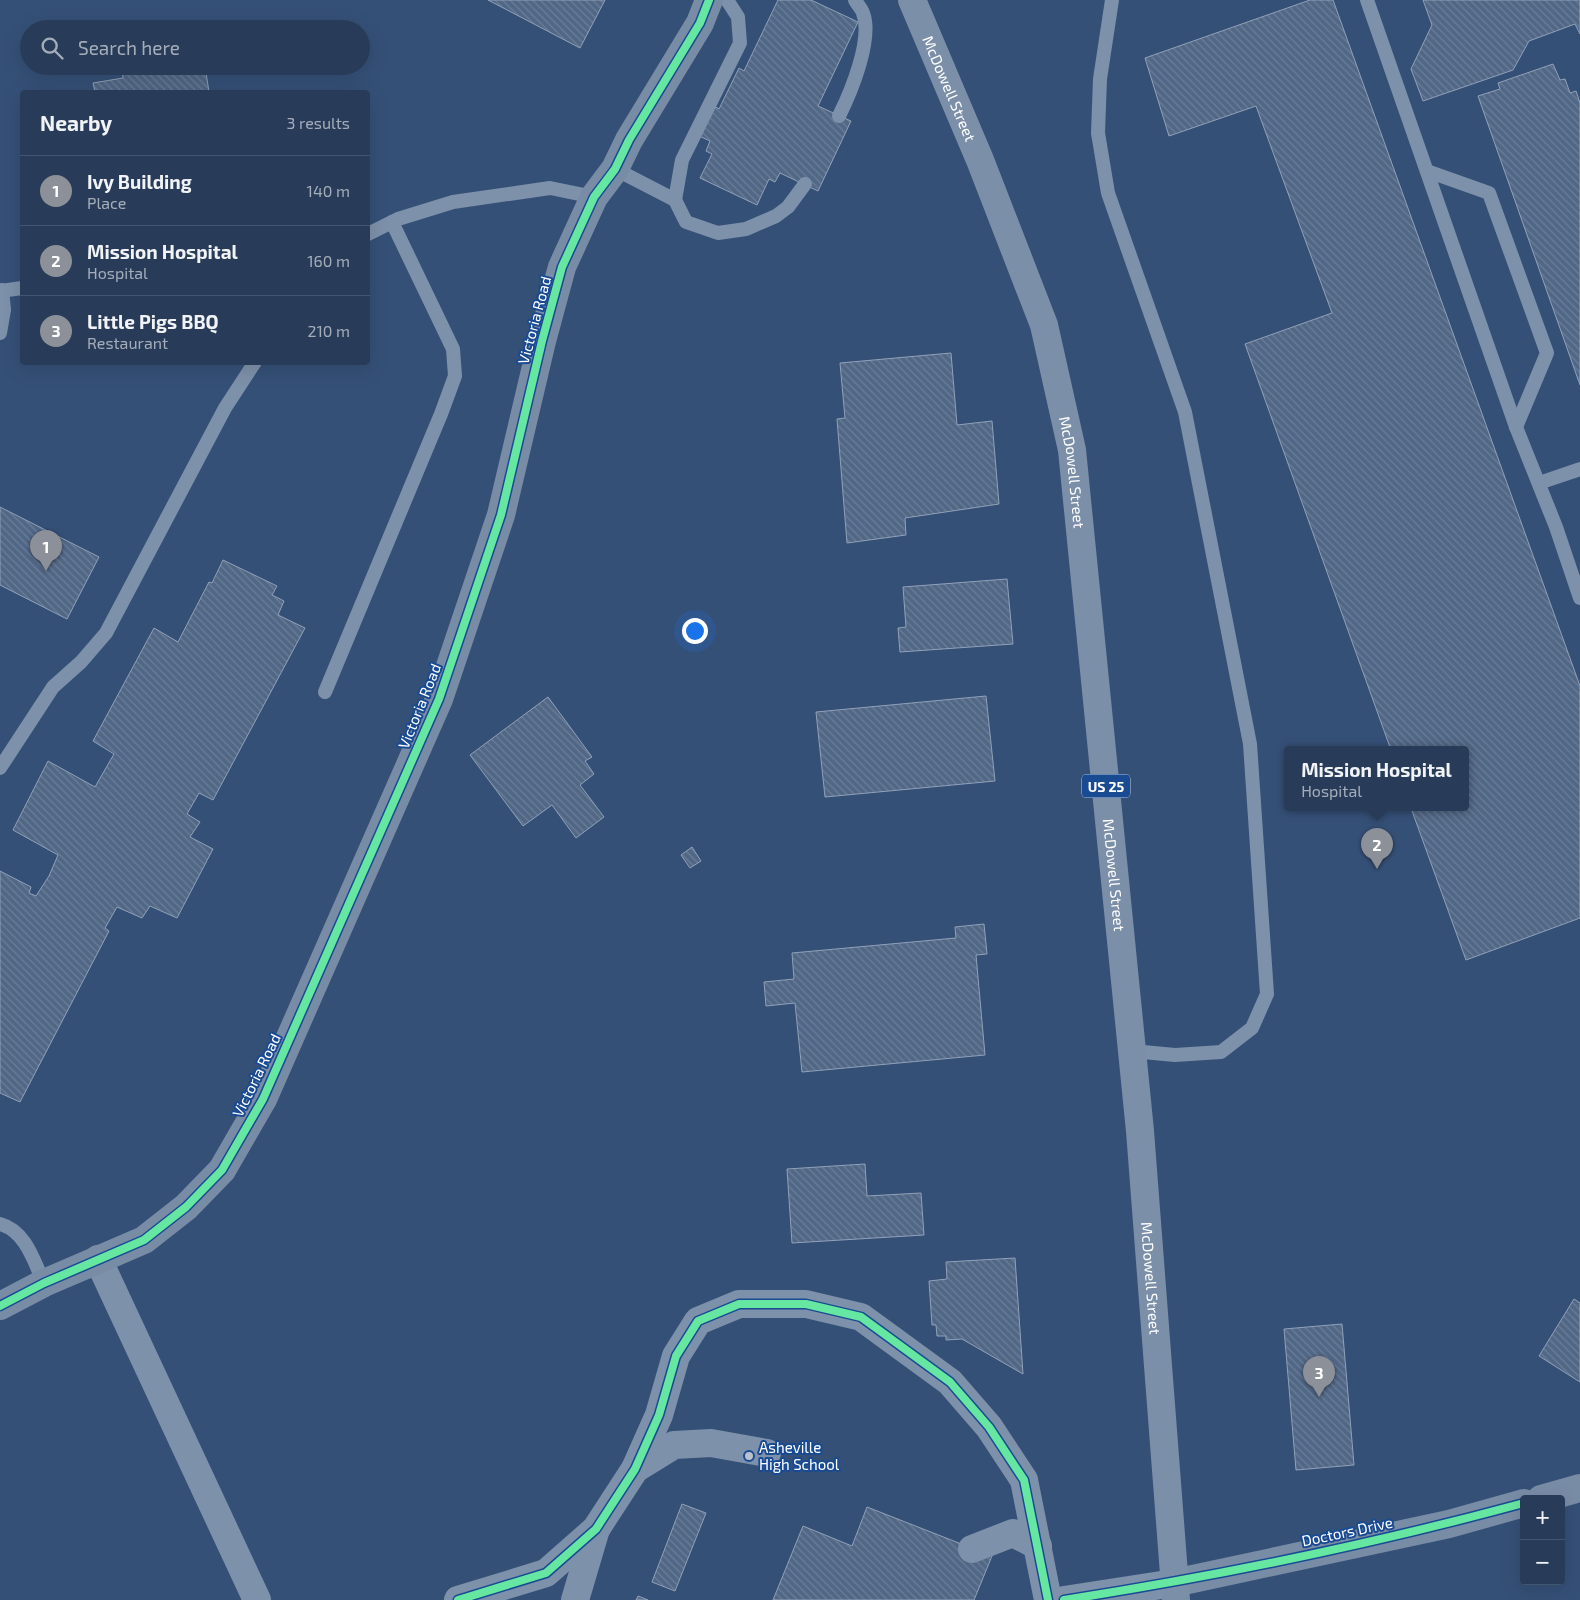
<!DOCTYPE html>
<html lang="en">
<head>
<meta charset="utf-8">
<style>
  :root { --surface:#283c59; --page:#344762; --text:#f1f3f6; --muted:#a5adba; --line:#44566f; --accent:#8c9099 }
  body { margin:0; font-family:"Exo 2",sans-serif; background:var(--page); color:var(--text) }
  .controls { position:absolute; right:15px; bottom:15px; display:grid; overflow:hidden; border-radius:5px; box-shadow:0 5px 20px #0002 }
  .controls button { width:45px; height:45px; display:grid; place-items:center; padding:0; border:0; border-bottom:1px solid var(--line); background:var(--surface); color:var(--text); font:25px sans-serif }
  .you { position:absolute; left:694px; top:630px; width:18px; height:18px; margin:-12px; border:4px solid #fff; border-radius:50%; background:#1a73e8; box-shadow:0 0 0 8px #1a73e833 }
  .badge { display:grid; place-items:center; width:32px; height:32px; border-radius:50%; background:var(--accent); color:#fff; font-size:16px; font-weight:700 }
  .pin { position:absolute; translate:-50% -41px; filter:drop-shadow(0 1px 2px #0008) }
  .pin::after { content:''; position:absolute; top:26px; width:18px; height:15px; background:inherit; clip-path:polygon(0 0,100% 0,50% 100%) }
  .popup { position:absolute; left:1284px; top:746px; width:185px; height:65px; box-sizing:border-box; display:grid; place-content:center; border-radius:5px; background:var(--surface); filter:drop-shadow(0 1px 4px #0005); font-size:16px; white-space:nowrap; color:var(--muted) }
  .popup b { font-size:19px; color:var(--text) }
  .popup::after { content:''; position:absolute; left:50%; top:100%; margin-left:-10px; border:10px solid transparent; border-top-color:var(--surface) }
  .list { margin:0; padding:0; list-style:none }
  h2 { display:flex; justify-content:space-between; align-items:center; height:65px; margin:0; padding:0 20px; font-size:21px }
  h2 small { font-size:16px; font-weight:400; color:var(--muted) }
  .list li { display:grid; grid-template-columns:32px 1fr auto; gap:15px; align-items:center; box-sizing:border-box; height:70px; padding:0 20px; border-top:1px solid var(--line) }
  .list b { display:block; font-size:19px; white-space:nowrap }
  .list p { margin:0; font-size:16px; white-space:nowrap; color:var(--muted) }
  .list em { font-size:16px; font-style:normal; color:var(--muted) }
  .icon { flex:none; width:28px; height:28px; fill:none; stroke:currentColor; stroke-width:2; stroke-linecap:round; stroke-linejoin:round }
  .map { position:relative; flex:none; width:1580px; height:1600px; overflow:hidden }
  .search { position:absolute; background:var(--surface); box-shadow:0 5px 20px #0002; left:20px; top:20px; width:350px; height:55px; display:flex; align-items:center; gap:12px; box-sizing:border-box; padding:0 18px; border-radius:28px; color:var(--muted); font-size:19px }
  .panel { position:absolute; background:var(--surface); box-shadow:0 5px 20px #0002; left:20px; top:90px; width:350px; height:275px; border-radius:5px }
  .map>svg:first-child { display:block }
</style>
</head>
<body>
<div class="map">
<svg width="1580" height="1600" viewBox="0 0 1580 1600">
  <defs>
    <pattern id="building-back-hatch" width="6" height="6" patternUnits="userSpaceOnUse" patternTransform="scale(1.25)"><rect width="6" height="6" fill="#516786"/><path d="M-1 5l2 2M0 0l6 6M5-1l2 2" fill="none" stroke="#6b7e98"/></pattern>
  </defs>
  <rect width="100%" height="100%" fill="#355077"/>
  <g fill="url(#building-back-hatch)" stroke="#91a1b8">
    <path d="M488,0H605L580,48Z"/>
    <path d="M778,0H811L858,22L818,106L851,121L818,191L780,173L775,182L769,179L757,205L700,178L712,154L706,151L710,141L699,136L714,106L719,109L739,68L744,71Z"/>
    <path d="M1310,0H1333L1580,686V918L1466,960L1411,808H1466V750H1391L1245,344L1332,313L1256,106L1169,136L1145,58Z"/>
    <path d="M1423,0H1580V34L1575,24L1529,41L1513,70L1423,101L1411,69L1432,25Z"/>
    <path d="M1553,64L1560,80L1565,79L1570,93L1576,91L1580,103V385L1478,96L1500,89L1498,83Z"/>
    <path d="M145,66H205L209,92H95L93,83L123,78L122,70Z"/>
    <path d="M951,353L957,425L992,421L999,504L905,518L906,535L847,543L837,419L845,418L840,363Z"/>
    <path d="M0,507L99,557L67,619L0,585Z"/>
    <path d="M223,560L277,586L272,595L284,601L278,615L305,628L213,800L199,793L187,814L200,822L190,837L213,849L177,918L150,906L142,918L117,907L105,928L109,931L20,1102L0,1093V871L31,887L29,893L36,896L49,876L58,855L13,830L48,761L95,787L114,754L93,741L154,628L178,642L209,582L212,583Z"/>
    <path d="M1007,579L1013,644L900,652L898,628L906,627L903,587Z"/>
    <path d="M986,696L995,781L825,797L816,712Z"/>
    <path d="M548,697L592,757L585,761L594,774L580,785L604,817L576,838L552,805L523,826L470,755Z"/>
    <path d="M692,847L701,861L690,868L681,855Z"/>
    <path d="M984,924L987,954L976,955L985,1055L802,1072L795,1003L766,1006L764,982L794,979L792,953L956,938L955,927Z"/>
    <path d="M865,1164L867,1196L921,1193L924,1235L792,1243L787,1169Z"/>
    <path d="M1015,1258L1023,1374L962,1339L946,1340V1336H937L936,1325H932L929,1281L947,1279L946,1262Z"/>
    <path d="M1574,1299L1580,1303V1382L1539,1356Z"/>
    <path d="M1342,1324L1354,1465L1296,1470L1284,1329Z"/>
    <path d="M682,1504L706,1513L675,1591L652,1582Z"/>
    <path d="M867,1507L992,1556L974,1600H773L803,1526L852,1546Z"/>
    <path d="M638,1596L648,1600H636Z"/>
  </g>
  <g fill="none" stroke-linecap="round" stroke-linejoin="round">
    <g stroke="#7d91aa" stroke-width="14">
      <path d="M1112,0L1100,79L1098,133L1108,193L1185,412L1250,744L1267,994L1252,1028L1221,1052L1175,1055L1132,1051"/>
      <path d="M1367,0L1516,427L1556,527L1580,598"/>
      <path d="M839,116C851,92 873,39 863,13C862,9 857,4 855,0"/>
      <path d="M615,169L675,200L686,222L718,233L746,229L776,216L788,207L805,184"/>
      <path d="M1427,171L1489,193L1547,353L1516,427"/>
      <path d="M675,200L682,160L740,43L738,17L727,0"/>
      <path d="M368,234L398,219L453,202L550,188L594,197"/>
      <path d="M0,291L22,288"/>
      <path d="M0,333L4,310L2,290"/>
      <path d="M1539,483L1580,469"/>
      <path d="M325,692L441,414L455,376L453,349L392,222"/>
      <path d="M0,768L53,687L81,662L106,633L225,408L255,362"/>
      <path d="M0,1224C26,1231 34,1262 44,1283"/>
    </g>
    <g stroke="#7d91aa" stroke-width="28">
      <path d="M98,1259L257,1600"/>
      <path d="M635,1469L674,1445L711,1443L767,1453"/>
      <path d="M972,1549L1013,1533L1038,1546"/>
      <path d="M458,1600L546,1573L596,1529L635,1469L659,1415L676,1356L698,1321L739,1304H806L861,1317L950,1382L989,1427L1024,1480L1048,1600"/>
      <path d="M575,1600L596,1529"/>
      <path d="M1064,1600L1174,1583"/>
    </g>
    <g stroke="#798ca6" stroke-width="28">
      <path d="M0,1306L44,1283L144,1240L186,1207L222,1170L263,1099L439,699L501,515L542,341L562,267L594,197L615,169L629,140L700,23L709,0"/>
      <path d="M1541,1499L1580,1488"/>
      <path d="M1174,1583L1449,1524L1524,1503"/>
    </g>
    <path stroke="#7c8fa8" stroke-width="28" id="s1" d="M912,0L980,160L1044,325L1072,450L1140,1131L1176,1600"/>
    <defs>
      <g id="cycleway">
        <path d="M0,1306L44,1283L144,1240L186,1207L222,1170L263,1099L439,699L501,515L542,341L562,267L594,197L615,169L629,140L700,23L709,0"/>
        <path d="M458,1600L546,1573L596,1529L635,1469L659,1415L676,1356L698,1321L739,1304H806L861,1317L950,1382L989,1427L1024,1480L1048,1600"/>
        <path d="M1064,1600C1218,1576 1373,1544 1524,1503"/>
      </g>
    </defs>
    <use href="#cycleway" stroke="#194b93" stroke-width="11"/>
    <use href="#cycleway" stroke="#66e7a1" stroke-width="8"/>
  </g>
  <circle fill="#b8c2cf" stroke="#194b93" stroke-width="2" cx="749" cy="1456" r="5"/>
  <g text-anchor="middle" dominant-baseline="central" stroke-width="4" stroke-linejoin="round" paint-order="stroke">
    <rect fill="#194b93" stroke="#bac9df" stroke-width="1" x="1082" y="774.5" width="48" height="23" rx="4"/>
    <g font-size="14" font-weight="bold" fill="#fff">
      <text x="1106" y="786">US 25</text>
    </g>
    <g font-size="15" fill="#fff" stroke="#194b93">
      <text stroke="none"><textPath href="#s1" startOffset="96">McDowell Street</textPath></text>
      <text transform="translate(534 320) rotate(-75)">Victoria Road</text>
      <text stroke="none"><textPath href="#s1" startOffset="501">McDowell Street</textPath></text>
      <text transform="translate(419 706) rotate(-68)">Victoria Road</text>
      <text stroke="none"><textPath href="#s1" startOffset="906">McDowell Street</textPath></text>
      <text transform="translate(256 1075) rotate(-64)">Victoria Road</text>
      <text stroke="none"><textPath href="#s1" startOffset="1311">McDowell Street</textPath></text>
      <text transform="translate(1347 1531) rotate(-12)">Doctors Drive</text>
    </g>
    <g font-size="15" fill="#fff" stroke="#194b93" text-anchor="start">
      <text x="759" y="1447">Asheville<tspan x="759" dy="17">High School</tspan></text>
    </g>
  </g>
</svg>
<div class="controls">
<button>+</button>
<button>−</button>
</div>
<div class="you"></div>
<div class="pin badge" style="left:46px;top:571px">1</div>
<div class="pin badge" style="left:1377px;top:869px">2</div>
<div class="popup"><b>Mission Hospital</b>Hospital</div>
<div class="pin badge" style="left:1319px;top:1397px">3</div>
<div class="search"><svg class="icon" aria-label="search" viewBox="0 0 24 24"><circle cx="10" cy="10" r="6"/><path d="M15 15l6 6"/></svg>Search here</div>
<section class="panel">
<h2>Nearby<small>3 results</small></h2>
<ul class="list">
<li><span class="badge">1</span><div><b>Ivy Building</b><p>Place</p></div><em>140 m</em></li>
<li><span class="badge">2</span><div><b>Mission Hospital</b><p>Hospital</p></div><em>160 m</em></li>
<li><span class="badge">3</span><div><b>Little Pigs BBQ</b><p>Restaurant</p></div><em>210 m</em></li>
</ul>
</section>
</div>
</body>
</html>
